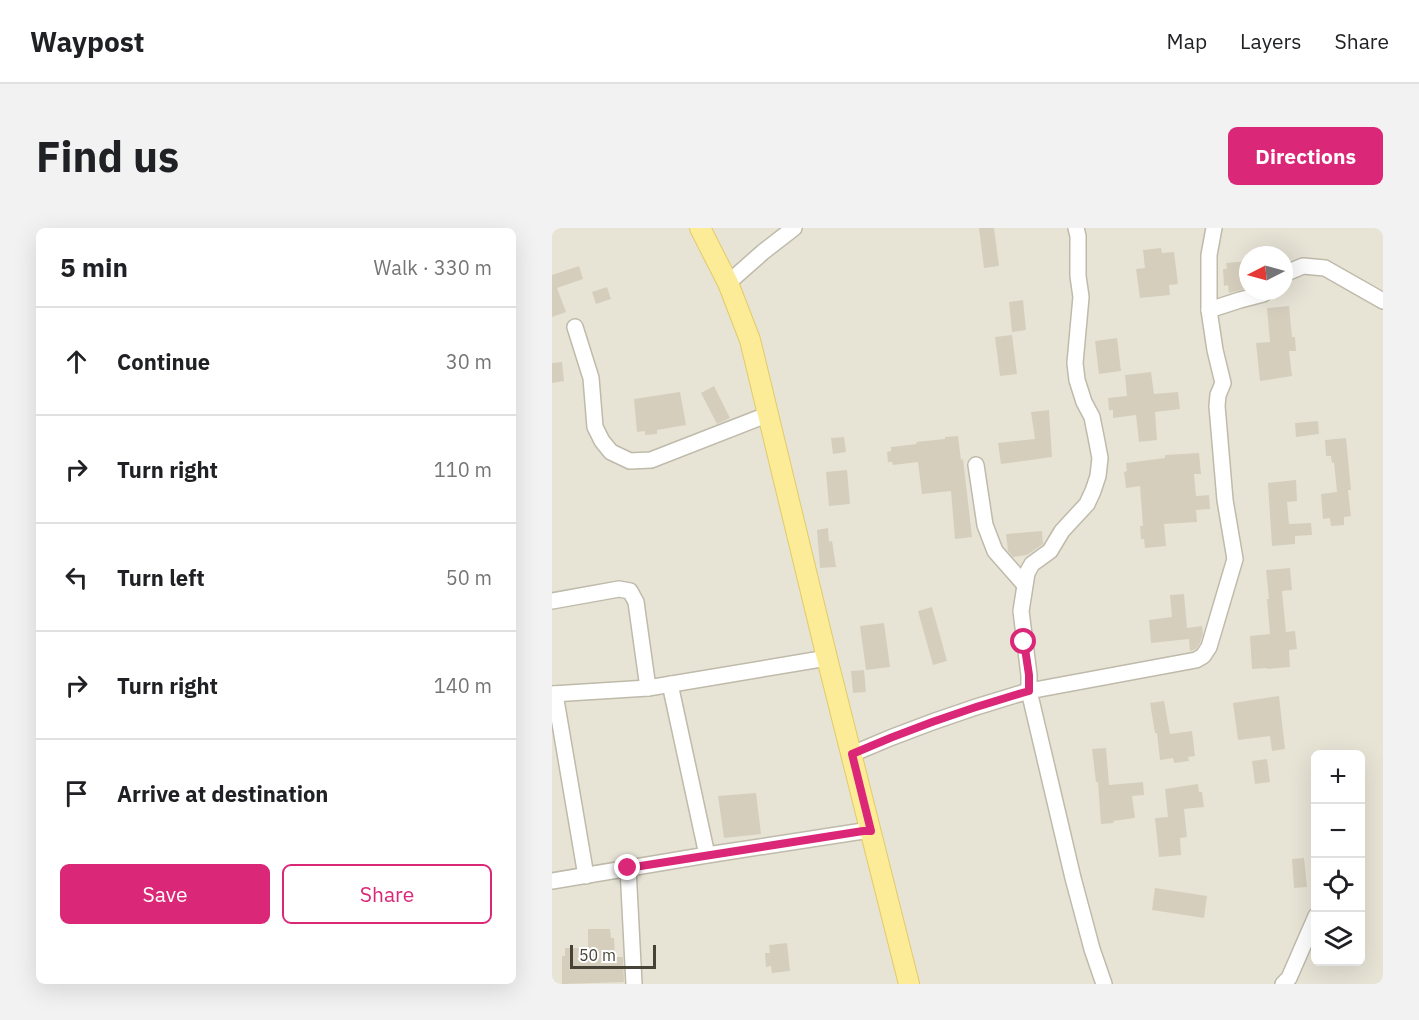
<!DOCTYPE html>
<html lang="en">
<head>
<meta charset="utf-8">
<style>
  :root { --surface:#fff; --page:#f2f2f2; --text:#202124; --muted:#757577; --line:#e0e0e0; --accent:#db2777 }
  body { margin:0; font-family:"IBM Plex Sans",sans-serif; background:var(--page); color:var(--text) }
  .controls { position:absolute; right:18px; bottom:18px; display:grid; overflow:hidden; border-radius:9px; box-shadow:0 6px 24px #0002 }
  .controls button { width:54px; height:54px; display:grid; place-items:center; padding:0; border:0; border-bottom:2px solid var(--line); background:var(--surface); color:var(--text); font:30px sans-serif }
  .compass { position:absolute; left:687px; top:18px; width:54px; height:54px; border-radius:50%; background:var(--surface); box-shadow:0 6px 24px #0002; rotate:264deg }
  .scale { position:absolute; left:18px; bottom:15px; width:86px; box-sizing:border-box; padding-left:6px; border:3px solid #464236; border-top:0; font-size:16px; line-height:21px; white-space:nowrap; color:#464236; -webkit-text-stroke:4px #fff; paint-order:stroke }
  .stop { position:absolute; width:18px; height:18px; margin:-14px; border:4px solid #db2777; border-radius:50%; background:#fff }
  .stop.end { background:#db2777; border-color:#fff; box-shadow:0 2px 6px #0008 }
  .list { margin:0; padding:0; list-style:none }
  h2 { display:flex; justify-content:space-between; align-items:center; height:78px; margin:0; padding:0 24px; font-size:26px }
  h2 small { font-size:20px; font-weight:400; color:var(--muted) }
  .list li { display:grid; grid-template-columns:39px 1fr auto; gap:18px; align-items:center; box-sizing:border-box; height:108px; padding:0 24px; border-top:2px solid var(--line) }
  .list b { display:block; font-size:22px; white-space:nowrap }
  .list em { font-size:20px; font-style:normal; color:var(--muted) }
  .actions { display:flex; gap:12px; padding:18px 24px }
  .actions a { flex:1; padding:14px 0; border:2px solid var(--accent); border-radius:9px; text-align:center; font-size:21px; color:var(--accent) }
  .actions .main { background:var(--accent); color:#fff }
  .icon { flex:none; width:33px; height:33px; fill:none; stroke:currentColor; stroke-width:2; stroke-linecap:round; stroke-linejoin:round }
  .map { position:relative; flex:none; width:831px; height:756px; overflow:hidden; border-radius:9px }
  header { display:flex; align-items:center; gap:36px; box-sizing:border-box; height:84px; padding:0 30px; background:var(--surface); border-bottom:2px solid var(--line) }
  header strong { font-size:28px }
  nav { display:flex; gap:33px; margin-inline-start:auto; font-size:21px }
  .intro { display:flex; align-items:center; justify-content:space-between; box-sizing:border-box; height:144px; padding:0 36px }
  h1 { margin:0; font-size:42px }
  .button { padding:15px 27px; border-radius:9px; background:var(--accent); color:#fff; font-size:21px; font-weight:700 }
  main { display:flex; gap:36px; padding:0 36px }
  aside { flex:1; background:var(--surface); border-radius:9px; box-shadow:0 6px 24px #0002 }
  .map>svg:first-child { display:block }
</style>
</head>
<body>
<header>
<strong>Waypost</strong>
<nav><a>Map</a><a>Layers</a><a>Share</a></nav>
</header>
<div class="intro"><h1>Find us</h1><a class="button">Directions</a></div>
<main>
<aside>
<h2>5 min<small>Walk · 330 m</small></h2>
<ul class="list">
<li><svg class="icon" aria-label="ahead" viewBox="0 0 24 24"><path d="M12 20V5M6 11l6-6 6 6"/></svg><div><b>Continue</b></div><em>30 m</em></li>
<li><svg class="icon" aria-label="right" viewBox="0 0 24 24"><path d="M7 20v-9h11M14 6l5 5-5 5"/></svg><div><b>Turn right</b></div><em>110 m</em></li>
<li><svg class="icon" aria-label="left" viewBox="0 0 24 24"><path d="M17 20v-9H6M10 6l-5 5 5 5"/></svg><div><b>Turn left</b></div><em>50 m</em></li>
<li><svg class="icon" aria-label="right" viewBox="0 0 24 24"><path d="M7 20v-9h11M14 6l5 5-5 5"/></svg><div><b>Turn right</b></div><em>140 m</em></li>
<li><svg class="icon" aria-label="arrive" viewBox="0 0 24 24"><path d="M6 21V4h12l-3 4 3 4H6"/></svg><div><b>Arrive at destination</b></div></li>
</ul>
<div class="actions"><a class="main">Save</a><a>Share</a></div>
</aside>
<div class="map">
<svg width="831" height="756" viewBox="0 0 831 756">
  <rect width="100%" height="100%" fill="#f3f1e7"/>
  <path fill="#e7e4d6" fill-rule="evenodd" d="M0,0H831V756H0ZM696,27H732V63H696ZM764,526H808V734H764Z"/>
  <g fill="#d5cebd">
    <path d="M427,0H442L447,38L432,40Z"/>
    <path d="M609,20L610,25L622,24L626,56L617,57L618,67L588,70L584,41L593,40L591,22Z"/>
    <path d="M696,33V60L677,65L676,57L672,58L671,41H675L674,35Z"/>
    <path d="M27,38L31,51L5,60L14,84L0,89V47Z"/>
    <path d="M55,59L59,71L44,76L40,64Z"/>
    <path d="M471,72L474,102L460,104L457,74Z"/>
    <path d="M737,78L740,109H743L744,123H737L740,148L708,153L704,115L718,114L715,80Z"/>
    <path d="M460,107L465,146L448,148L443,109Z"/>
    <path d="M565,110L569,143L547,146L543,113Z"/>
    <path d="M10,134L12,153L0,155V135Z"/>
    <path d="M599,144L602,166L626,164L628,181L603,184L605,212L587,214L584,187L561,190V182H557L556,170L575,168L573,147Z"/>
    <path d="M162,158L178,190L165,196L149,165Z"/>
    <path d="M128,164L134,197L105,202V206L93,207V203L85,204L82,171Z"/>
    <path d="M497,182L500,229L449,236L446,215L483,211L479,184Z"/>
    <path d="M766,193L767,206L744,209L743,195Z"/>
    <path d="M406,208L409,232L411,231L420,309L403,311L399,263L370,266L366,234L341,237L340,234H336L335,224L339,223V219L365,216L364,214L393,211V209Z"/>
    <path d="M292,209L294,224L281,226L279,210Z"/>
    <path d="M794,210L799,262H796L799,288L792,289V297L779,298L778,290L771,291L769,266L785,264L782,234L780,235L779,228H774L773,212Z"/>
    <path d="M647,225L649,246H642L644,268L657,267L658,281L644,282L645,294L612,296L614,318L593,320L592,311H589L588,298H591L588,258L574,260L572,244L575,243L574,235L613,230V227Z"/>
    <path d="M295,242L298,276L277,278L274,244Z"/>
    <path d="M744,252L745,273L735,274L737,296L759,295L760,307L743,308V316L720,318L716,255Z"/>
    <path d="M276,300L277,314L280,313L284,339L268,340L265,302Z"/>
    <path d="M490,303L491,316L475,327L461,329L456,323L454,306Z"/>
    <path d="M738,340L740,362L730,363L734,404L743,403L745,421L737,422L738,439L715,441V440L700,441L698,408L718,406L715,371H717L714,342Z"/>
    <path d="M632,366L635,400L650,398L651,406L648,415L644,421L638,423L637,411L599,415L597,392L620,389L618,367Z"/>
    <path d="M380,379L395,433L381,437L366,383Z"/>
    <path d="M332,395L338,439L314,442L308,398Z"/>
    <path d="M312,442L314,464L301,465L299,443Z"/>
    <path d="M727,468L733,521L720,523L718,508L686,512L681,475Z"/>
    <path d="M612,473L618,506L640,503L643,528L636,529L637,533L622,535L621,530L608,532L605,505H603L598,475Z"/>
    <path d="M554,520L557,557L591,554L592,567L580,568L583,590L561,593L562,595L549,596L546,554H544L540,521Z"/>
    <path d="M715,531L718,554L703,556L700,533Z"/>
    <path d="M646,556L647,564H650L652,579L632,581L635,609L628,610L629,627L607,629L603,590L616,589L613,561Z"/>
    <path d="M204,565L209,606L172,610L166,568Z"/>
    <path d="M752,630L755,659L742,660L740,631Z"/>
    <path d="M603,660L655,668L652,690L600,682Z"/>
    <path d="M36,701H58L59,710H62L63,729H71L72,754L10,756V728H13V720H36Z"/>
    <path d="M235,715L238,743L220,745L219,738L214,739L213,725H218L217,717Z"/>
  </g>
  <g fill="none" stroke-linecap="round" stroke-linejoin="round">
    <defs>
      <g id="minor">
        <path d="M732,46L751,38L773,40L831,73"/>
        <path d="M176,55L211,24L242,0"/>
        <path d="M657,82L688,72L711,66L715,63"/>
        <path d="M23,99L39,150L43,199L50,213L59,224L78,233L99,232L217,186"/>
        <path d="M424,237L433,297L443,323L472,356"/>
        <path d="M0,373L67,361L78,363L84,374L96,460"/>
        <path d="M118,456L155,627"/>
        <path d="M0,466L96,460L275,430"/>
        <path d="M3,466L34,648"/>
        <path d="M300,526C357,501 417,480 477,463V447L469,383L475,345L480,336L498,323L510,303L535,276L541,263L546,248L548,230L544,209L540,189L532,174L525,152L523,135L529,69L526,48V8L524,0"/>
        <path d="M76,640L82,756"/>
        <path d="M0,653L155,627L311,603L319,602"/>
        <path d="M552,756L540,721L521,650L477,463L644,432L651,428L657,419L683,331L673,272L665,178L666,167L671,155L663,122L657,82V27L662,0"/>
        <path d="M731,756L737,750L764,688"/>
      </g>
      <path id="major" d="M148,0L176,55L198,112L275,430L357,756"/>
    </defs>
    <use href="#minor" stroke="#bfbaaa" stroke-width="18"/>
    <use href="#major" stroke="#e1cb68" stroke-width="22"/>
    <use href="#minor" stroke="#fff" stroke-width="15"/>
    <use href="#major" stroke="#fcec98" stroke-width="20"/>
  </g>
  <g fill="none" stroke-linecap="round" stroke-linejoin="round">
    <path stroke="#db2777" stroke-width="8" d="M76,640L311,603H319L300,526C357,501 417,480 477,463V447L472,414"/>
  </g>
</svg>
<div class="controls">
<button>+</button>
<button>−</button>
<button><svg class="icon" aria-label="locate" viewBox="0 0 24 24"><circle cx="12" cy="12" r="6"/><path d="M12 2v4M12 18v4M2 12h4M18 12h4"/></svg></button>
<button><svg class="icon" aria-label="layers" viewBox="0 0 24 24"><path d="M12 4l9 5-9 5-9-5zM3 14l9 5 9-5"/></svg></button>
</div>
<svg class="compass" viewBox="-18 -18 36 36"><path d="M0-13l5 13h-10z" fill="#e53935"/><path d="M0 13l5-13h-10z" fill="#757577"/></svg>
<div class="scale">50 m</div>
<div class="stop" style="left:472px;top:414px"></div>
<div class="stop end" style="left:76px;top:640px"></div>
</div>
</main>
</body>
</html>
